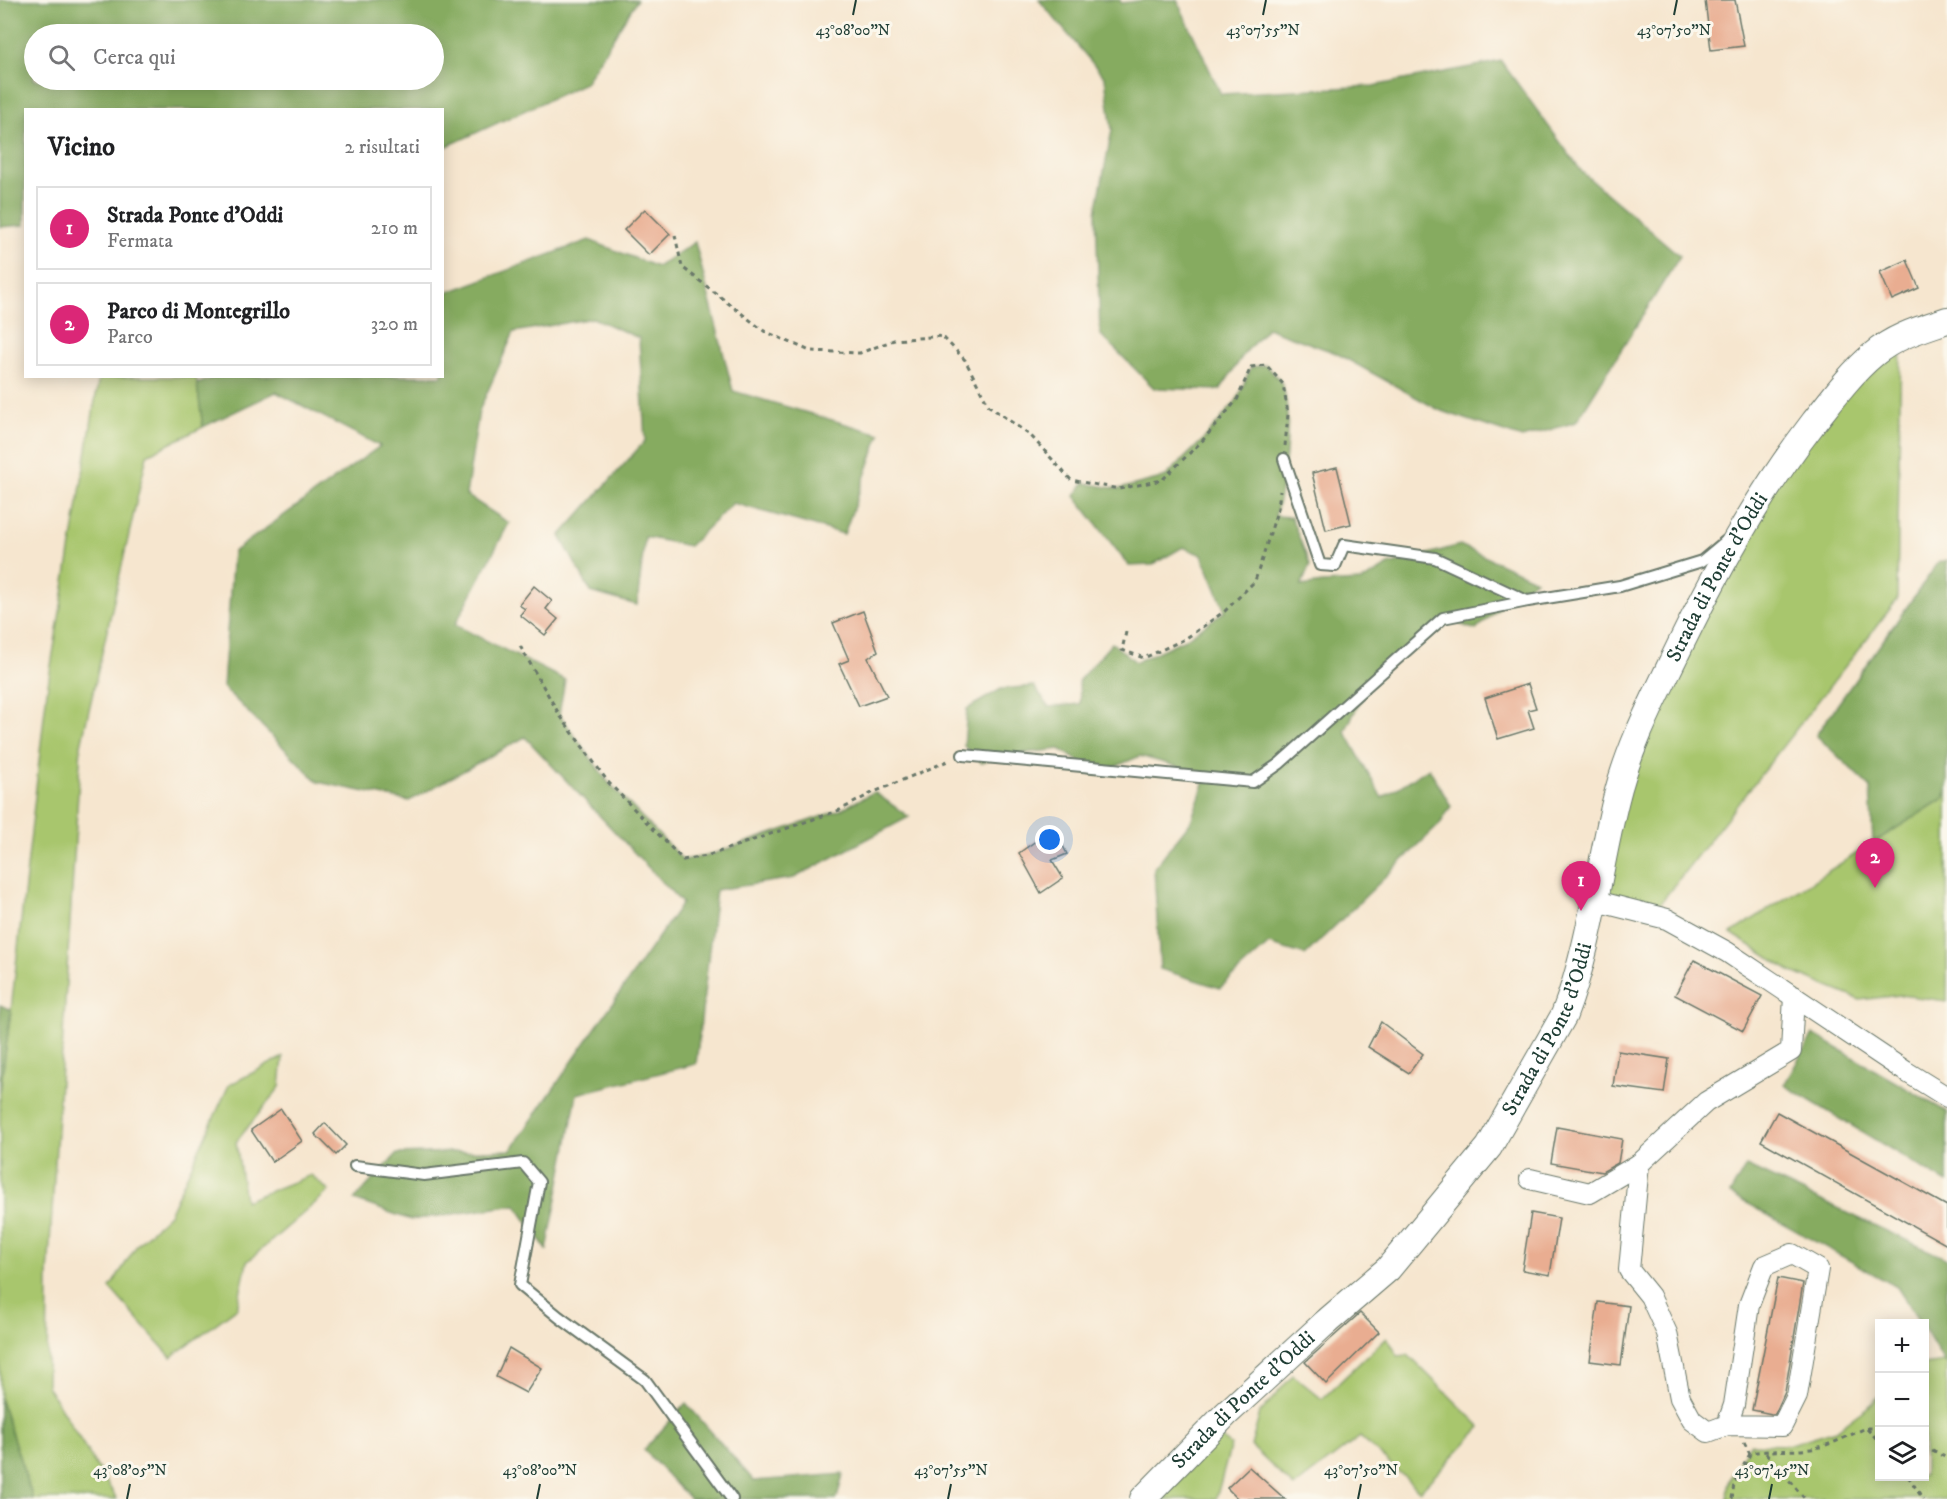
<!DOCTYPE html>
<html lang="it">
<head>
<meta charset="utf-8">
<style>
  :root { --surface:#fff; --page:#f2f2f2; --text:#202124; --muted:#757577; --line:#e0e0e0; --accent:#db2777 }
  body { margin:0; font-family:"IM FELL DW Pica",serif; background:var(--page); color:var(--text) }
  .controls { position:absolute; right:18px; bottom:18px; display:grid; overflow:hidden; border-radius:0px; box-shadow:0 3px 15px #0003 }
  .controls button { width:54px; height:54px; display:grid; place-items:center; padding:0; border:0; border-bottom:2px solid var(--line); background:var(--surface); color:var(--text); font:30px sans-serif }
  .you { position:absolute; left:1050px; top:840px; width:21px; height:21px; margin:-15px; border:4px solid #fff; border-radius:50%; background:#1a73e8; box-shadow:0 0 0 9px #1a73e833 }
  .badge { display:grid; place-items:center; width:39px; height:39px; border-radius:50%; background:var(--accent); color:#fff; font-size:20px; font-weight:700 }
  .pin { position:absolute; translate:-50% -50px; filter:drop-shadow(0 2px 3px #0008) }
  .pin::after { content:''; position:absolute; top:32px; width:21px; height:18px; background:inherit; clip-path:polygon(0 0,100% 0,50% 100%) }
  .list { margin:0; padding:0; list-style:none }
  h2 { display:flex; justify-content:space-between; align-items:center; height:78px; margin:0; padding:0 24px; font-size:26px }
  h2 small { font-size:20px; font-weight:400; color:var(--muted) }
  .list li { display:grid; grid-template-columns:39px 1fr auto; gap:18px; align-items:center; box-sizing:border-box; height:84px; margin:0 12px 12px; padding:0 12px; border:2px solid var(--line); border-radius:0px }
  .list b { display:block; font-size:22px; white-space:nowrap }
  .list p { margin:0; font-size:20px; white-space:nowrap; color:var(--muted) }
  .list em { font-size:20px; font-style:normal; color:var(--muted) }
  .icon { flex:none; width:33px; height:33px; fill:none; stroke:currentColor; stroke-width:2; stroke-linecap:round; stroke-linejoin:round }
  .map { position:relative; flex:none; width:1947px; height:1499px; overflow:hidden }
  .search { position:absolute; background:var(--surface); box-shadow:0 3px 15px #0003; left:24px; top:24px; width:420px; height:66px; display:flex; align-items:center; gap:15px; box-sizing:border-box; padding:0 21px; border-radius:33px; color:var(--muted); font-size:22px }
  .panel { position:absolute; background:var(--surface); box-shadow:0 3px 15px #0003; left:24px; top:108px; width:420px; height:270px; border-radius:0px }
  .map>svg:first-child { display:block }
</style>
</head>
<body>
<div class="map">
<svg width="1947" height="1499" viewBox="0 0 1947 1499">
  <rect width="100%" height="100%" fill="#fbf7ec"/>
  <filter id="ink" filterUnits="userSpaceOnUse"><feTurbulence type="fractalNoise" baseFrequency=".0167" numOctaves="2"/><feDisplacementMap in="SourceGraphic" scale="12" xChannelSelector="R" yChannelSelector="G"/><feConvolveMatrix kernelMatrix="1 2 1 2 8 2 1 2 1" color-interpolation-filters="sRGB"/></filter>
  <filter id="wash" filterUnits="userSpaceOnUse"><feTurbulence type="fractalNoise" baseFrequency=".008" numOctaves="4" result="noise"/><feDisplacementMap in="SourceGraphic" scale="24" xChannelSelector="R" yChannelSelector="G"/><feGaussianBlur stdDeviation="1.35" result="paint"/><feColorMatrix in="noise" values="0 0 0 0 0 0 0 0 0 0 0 0 0 0 0 0 0 1.4 0 .05"/><feComposite in="paint" operator="in"/></filter>
  <g filter="url(#wash)">
    <rect width="100%" height="100%" fill="#f6e6cf"/>
    <g fill="#a8c66d" stroke="#648250" stroke-width="1.5">
      <path d="M1901,337L1897,600L1651,915L1596,901L1633,744L1796,445Z"/>
      <path d="M99,377H196L203,427L147,455L81,745L48,1275L47,1386L117,1499H33L0,1398V1092L11,1010L47,690Z"/>
      <path d="M1947,791V1001L1900,995L1860,1000L1790,971L1731,933L1944,798Z"/>
      <path d="M283,1057L280,1087L236,1142L245,1201L311,1175L329,1191L247,1262L237,1308L171,1357L110,1288L137,1245L169,1214L229,1085Z"/>
      <path d="M1387,1337L1398,1356L1408,1355L1481,1427L1420,1491L1360,1437L1294,1487L1251,1446L1260,1413L1293,1375L1322,1399Z"/>
      <path d="M1944,1362L1947,1363V1499H1728C1724,1480 1741,1460 1750,1444L1787,1445L1836,1430L1872,1404L1879,1395L1880,1476H1924L1925,1365Z"/>
      <path d="M1218,1436L1231,1445L1216,1499H1163Z"/>
    </g>
    <g fill="#86ab60" stroke="#52744a" stroke-width="1.5" fill-rule="evenodd">
      <path d="M0,0H637L585,83L443,148L442,110H26L25,225L0,227ZM34,34H434V80H34Z"/>
      <path d="M1039,0H1120L1121,3L1146,0H1177L1221,94L1373,86L1501,61L1582,172L1680,256L1576,422L1522,438L1439,410L1336,353L1267,328L1244,354L1220,390L1154,388L1100,334L1096,212L1112,130L1105,78Z"/>
      <path d="M589,240L657,267L695,242L733,391L880,434L844,534L733,503L689,546L645,537L637,605L591,592L560,536L645,441L639,338L593,318L514,332L479,411L466,495L509,523L455,625L565,680L559,714L608,782L683,860L707,856L840,810L874,792L909,817L794,878L716,890L696,1064L577,1094L547,1250L516,1205L411,1220L354,1200L397,1154L511,1150L682,903L525,737L409,801L318,782L223,687L233,552L380,446L276,392L203,427L197,384L218,376H442L443,294Z"/>
      <path d="M1266,365C1271,371 1281,379 1283,387C1293,417 1284,486 1275,516L1291,517L1310,565L1301,586L1323,583L1362,581L1389,565L1460,545L1536,580L1509,599L1476,630L1443,618L1370,682L1345,731L1382,798L1429,768L1451,806L1440,824L1305,955L1269,944L1220,988L1160,969L1154,868L1191,821L1207,775L1140,756L1098,774L1060,749L999,756L982,763L964,746L967,709L1001,689L1034,686L1049,707L1080,704L1079,680L1112,643L1136,662L1185,639L1225,611L1202,555L1183,547L1152,565L1129,566L1075,496L1084,483L1119,489L1165,477L1203,440L1237,400L1251,367Z"/>
      <path d="M1947,560V791L1944,798L1873,843L1870,787L1816,735L1938,563Z"/>
      <path d="M0,1005L11,1010L0,1092Z"/>
      <path d="M1813,1034L1947,1112V1183L1784,1085Z"/>
      <path d="M1746,1166L1947,1259V1363L1944,1362L1925,1330L1924,1324L1920,1323L1897,1287L1730,1194Z"/>
      <path d="M0,1398L33,1499H0Z"/>
      <path d="M686,1403L754,1481L843,1474L837,1499H690L644,1450Z"/>
    </g>
    <g id="blocks">
      <g fill="#e9ad91">
        <path d="M1705,0H1735L1744,46L1711,50Z"/>
        <path d="M645,209L670,234L649,255L624,230Z"/>
        <path d="M1907,260L1919,288L1892,300L1880,272Z"/>
        <path d="M1337,467L1351,524L1326,530L1312,473Z"/>
        <path d="M534,586L552,601L546,609L558,619L545,635L520,615L525,609L519,605Z"/>
        <path d="M863,611L878,651L868,658L887,696L859,706L839,664L849,660L833,623Z"/>
        <path d="M1528,684L1536,708L1528,710L1534,728L1498,739L1485,698Z"/>
        <path d="M1054,828L1067,854L1052,860L1063,878L1041,893L1019,853Z"/>
        <path d="M1694,960L1762,996L1743,1031L1675,995Z"/>
        <path d="M1381,1022L1423,1054L1409,1073L1368,1047Z"/>
        <path d="M1618,1051L1669,1059L1664,1093L1613,1086Z"/>
        <path d="M281,1109L302,1141L272,1162L251,1130Z"/>
        <path d="M1777,1112L1947,1206V1245L1761,1141Z"/>
        <path d="M325,1123L346,1145L336,1155L315,1134Z"/>
        <path d="M1557,1127L1622,1139L1618,1163L1602,1172L1551,1163Z"/>
        <path d="M1531,1213L1559,1218L1550,1275L1522,1270Z"/>
        <path d="M1778,1278L1803,1283L1785,1392L1775,1414H1772L1752,1410Z"/>
        <path d="M1598,1302L1629,1306L1621,1365L1590,1361Z"/>
        <path d="M1360,1313L1379,1332L1326,1384L1305,1362Z"/>
        <path d="M509,1348L542,1368L526,1393L496,1377Z"/>
        <path d="M1249,1467L1285,1499H1238L1227,1488Z"/>
      </g>
    </g>
  </g>
  <g filter="url(#ink)">
    <use href="#blocks" fill-opacity="0" stroke="#6a786a" stroke-width="1.5"/>
    <g fill="none" stroke-linecap="round" stroke-linejoin="round">
      <defs>
        <g id="service">
          <path d="M1284,459L1320,565L1335,566L1344,545L1435,558L1527,601"/>
          <path d="M963,755L1253,782L1279,764L1443,618L1528,601L1620,586L1702,561L1726,541"/>
          <path d="M355,1166L424,1175L523,1163L539,1182L520,1285L559,1317L645,1380L732,1499"/>
        </g>
        <g id="minor">
          <path d="M1596,901L1667,919L1727,952L1905,1071L1947,1097"/>
          <path d="M1639,1164L1629,1270L1650,1296L1667,1333L1680,1398L1692,1420L1708,1432L1727,1425L1734,1405L1749,1305L1764,1266L1792,1254L1818,1269L1797,1396L1782,1426L1727,1425"/>
          <path d="M1530,1179L1590,1193L1639,1164L1706,1102L1791,1051L1794,996"/>
        </g>
        <g id="tertiary">
          <path id="s1" d="M1143,1499L1226,1414L1325,1323L1388,1269L1489,1147L1564,1015C1591,945 1598,871 1616,799C1628,750 1651,705 1673,660C1713,577 1757,496 1814,422C1832,399 1851,373 1874,354C1895,336 1921,329 1947,320"/>
        </g>
      </defs>
      <use href="#service" stroke="#6a786a" stroke-width="14"/>
      <use href="#minor" stroke="#6a786a" stroke-width="22"/>
      <use href="#tertiary" stroke="#6a786a" stroke-width="28"/>
      <g stroke="#6a786a" stroke-width="3" stroke-dasharray="4.5 4.5" stroke-linecap="butt">
        <path d="M675,235L682,267L764,331L810,351L860,353L894,340L942,336L965,360L989,406L1031,436L1071,480L1119,489L1162,480L1203,440L1237,400L1251,367L1266,365L1283,384L1288,414L1285,446"/>
        <path d="M1126,632L1122,650L1144,658L1185,639L1225,611L1255,581L1278,508L1280,491"/>
        <path d="M520,646L559,714L608,782L683,860L707,856L840,810L874,792L950,760"/>
        <path d="M1867,1428H1880"/>
        <path d="M1744,1442L1750,1454"/>
        <path d="M1924,1447L1947,1458"/>
        <path d="M1766,1453L1805,1499"/>
        <path d="M1908,1476L1923,1499"/>
        <path d="M1732,1499L1734,1483L1750,1454C1758,1449 1802,1452 1816,1448C1833,1444 1850,1435 1866,1428L1880,1442"/>
      </g>
      <use href="#service" stroke="#fff" stroke-width="10"/>
      <use href="#minor" stroke="#fff" stroke-width="20"/>
      <use href="#tertiary" stroke="#fff" stroke-width="26"/>
    </g>
  </g>
  <path fill="none" stroke="#1f3d34" stroke-width="2" d="M853,15L856,0M1263,15L1266,0M1674,15L1677,0M127,1499L130,1484M537,1499L540,1484M948,1499L951,1484M1358,1499L1361,1484M1769,1499L1772,1484"/>
  <g text-anchor="middle" dominant-baseline="central" stroke-width="6" stroke-linejoin="round" paint-order="stroke">
    <g font-size="21" fill="#1f3d34" stroke="#fbf7ec">
      <text stroke="none"><textPath href="#s1" startOffset="1113">Strada di Ponte d'Oddi</textPath></text>
      <text stroke="none"><textPath href="#s1" startOffset="627">Strada di Ponte d'Oddi</textPath></text>
      <text stroke="none"><textPath href="#s1" startOffset="141">Strada di Ponte d'Oddi</textPath></text>
    </g>
  </g>
  <g font-size="15" text-anchor="middle" fill="#1f3d34" stroke="#fbf7ec" stroke-width="6" stroke-linejoin="round" paint-order="stroke">
    <text x="853" y="35">43°08'00"N</text>
    <text x="1263" y="35">43°07'55"N</text>
    <text x="1674" y="35">43°07'50"N</text>
    <text x="130" y="1475">43°08'05"N</text>
    <text x="540" y="1475">43°08'00"N</text>
    <text x="951" y="1475">43°07'55"N</text>
    <text x="1361" y="1475">43°07'50"N</text>
    <text x="1772" y="1475">43°07'45"N</text>
  </g>
</svg>
<div class="controls">
<button>+</button>
<button>−</button>
<button><svg class="icon" aria-label="layers" viewBox="0 0 24 24"><path d="M12 4l9 5-9 5-9-5zM3 14l9 5 9-5"/></svg></button>
</div>
<div class="you"></div>
<div class="pin badge" style="left:1581px;top:911px">1</div>
<div class="pin badge" style="left:1875px;top:888px">2</div>
<div class="search"><svg class="icon" aria-label="search" viewBox="0 0 24 24"><circle cx="10" cy="10" r="6"/><path d="M15 15l6 6"/></svg>Cerca qui</div>
<section class="panel">
<h2>Vicino<small>2 risultati</small></h2>
<ul class="list">
<li><span class="badge">1</span><div><b>Strada Ponte d'Oddi</b><p>Fermata</p></div><em>210 m</em></li>
<li><span class="badge">2</span><div><b>Parco di Montegrillo</b><p>Parco</p></div><em>320 m</em></li>
</ul>
</section>
</div>
</body>
</html>
